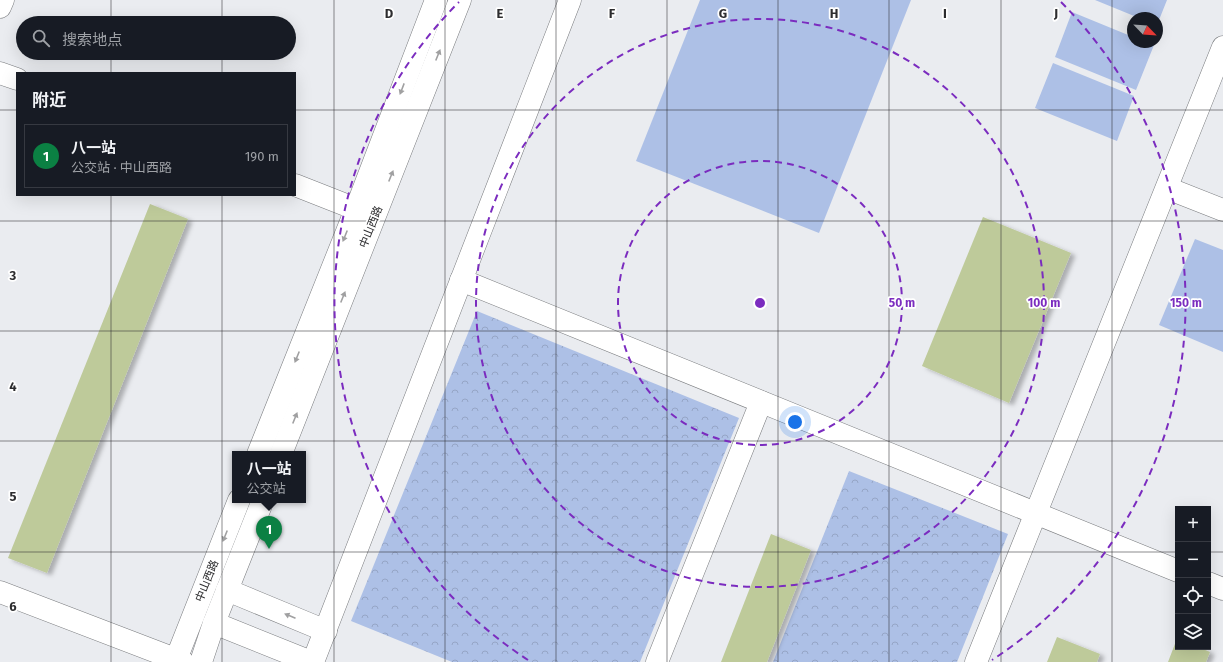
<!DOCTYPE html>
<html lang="zh">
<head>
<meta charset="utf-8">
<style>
  :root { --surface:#171b24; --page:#242831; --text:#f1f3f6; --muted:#9ea1a6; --line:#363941; --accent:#0b8043 }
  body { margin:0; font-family:"Fira Sans","Noto Sans SC",sans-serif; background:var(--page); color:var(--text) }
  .controls { position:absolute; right:12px; bottom:12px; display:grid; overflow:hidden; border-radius:0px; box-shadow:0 4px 16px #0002 }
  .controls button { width:36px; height:36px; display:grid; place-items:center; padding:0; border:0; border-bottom:1px solid var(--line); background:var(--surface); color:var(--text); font:20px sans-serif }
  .compass { position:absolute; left:1127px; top:12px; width:36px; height:36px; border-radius:50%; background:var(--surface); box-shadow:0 4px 16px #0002; rotate:115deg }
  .you { position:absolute; left:795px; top:422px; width:14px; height:14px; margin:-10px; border:3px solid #fff; border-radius:50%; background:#1a73e8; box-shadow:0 0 0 6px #1a73e833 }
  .badge { display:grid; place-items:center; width:26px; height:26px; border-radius:50%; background:var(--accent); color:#fff; font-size:13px; font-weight:700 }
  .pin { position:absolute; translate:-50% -33px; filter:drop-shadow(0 1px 2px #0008) }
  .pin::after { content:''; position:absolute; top:21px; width:14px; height:12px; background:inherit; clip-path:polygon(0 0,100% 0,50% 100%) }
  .popup { position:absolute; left:232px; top:451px; width:74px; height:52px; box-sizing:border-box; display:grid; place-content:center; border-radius:0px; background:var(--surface); filter:drop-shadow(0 1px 3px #0005); font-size:13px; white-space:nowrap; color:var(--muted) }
  .popup b { font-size:15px; color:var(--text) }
  .popup::after { content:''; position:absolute; left:50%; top:100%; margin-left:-8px; border:8px solid transparent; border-top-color:var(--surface) }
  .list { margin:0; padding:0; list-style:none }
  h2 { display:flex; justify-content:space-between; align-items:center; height:52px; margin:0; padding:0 16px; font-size:17px }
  h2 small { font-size:13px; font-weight:400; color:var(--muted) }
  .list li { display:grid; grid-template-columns:26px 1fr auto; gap:12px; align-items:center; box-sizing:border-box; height:64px; margin:0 8px 8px; padding:0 8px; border:1px solid var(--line); border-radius:0px }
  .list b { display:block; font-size:15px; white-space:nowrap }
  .list p { margin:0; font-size:13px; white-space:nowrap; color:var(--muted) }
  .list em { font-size:13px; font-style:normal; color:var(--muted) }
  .icon { flex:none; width:22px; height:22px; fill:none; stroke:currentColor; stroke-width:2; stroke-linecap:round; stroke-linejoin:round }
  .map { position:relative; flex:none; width:1223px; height:662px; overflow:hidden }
  .search { position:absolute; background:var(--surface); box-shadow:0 4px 16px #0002; left:16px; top:16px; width:280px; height:44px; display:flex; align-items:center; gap:10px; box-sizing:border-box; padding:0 14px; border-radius:22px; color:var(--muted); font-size:15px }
  .panel { position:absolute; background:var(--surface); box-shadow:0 4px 16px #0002; left:16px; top:72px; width:280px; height:124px; border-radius:0px }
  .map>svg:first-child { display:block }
</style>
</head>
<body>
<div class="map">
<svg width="1223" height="662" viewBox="0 0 1223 662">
  <defs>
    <pattern id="park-crowns" width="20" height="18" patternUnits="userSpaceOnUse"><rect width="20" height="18" fill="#adc0e6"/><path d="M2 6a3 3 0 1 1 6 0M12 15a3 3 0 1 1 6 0" fill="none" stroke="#95a5c6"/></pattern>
    <filter id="shadow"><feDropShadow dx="4.5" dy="2.5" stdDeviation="2" flood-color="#0004"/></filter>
  </defs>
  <rect width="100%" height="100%" fill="#eaecf0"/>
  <g fill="url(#park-crowns)">
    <path d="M477,311L739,418L640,662H452L351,621Z"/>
    <path d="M849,471L1008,534L957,662H773Z"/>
  </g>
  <g fill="#adc0e6">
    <path d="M700,0H911L819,233L636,161Z"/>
    <path d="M1095,0H1167L1157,25V18H1139Z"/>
    <path d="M1072,12L1133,37V42H1146L1154,45L1136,90L1055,57Z"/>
    <path d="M1053,63L1134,96L1117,141L1035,108Z"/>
    <path d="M1195,239L1223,250V352L1159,325Z"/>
  </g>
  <g fill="#beca9a" filter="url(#shadow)">
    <path d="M150,204L188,219L47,573L8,558Z"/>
    <path d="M983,217L1071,253L1009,403L922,366Z"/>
    <path d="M771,534L811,550L767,662H721Z"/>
    <path d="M1178,636V647H1198L1210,652L1206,662H1168Z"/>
    <path d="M1057,637L1100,654L1097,662H1047Z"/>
  </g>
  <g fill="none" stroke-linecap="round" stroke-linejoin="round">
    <defs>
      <g id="minor">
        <path d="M0,7L3,0"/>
        <path d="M0,73L17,79"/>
        <path d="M295,185L356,209"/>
        <path d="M1167,188L1223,210"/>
        <path d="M461,280L1178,571"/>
        <path d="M1208,583L1223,589"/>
        <path d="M227,590L326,631"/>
        <path d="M0,592L183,662"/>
        <path d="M214,623L311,662"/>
        <path d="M313,662L570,0"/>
        <path d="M657,662L761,402"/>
        <path d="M976,662L1223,47"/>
      </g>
      <g id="major">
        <path d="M258,454L356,209L436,0"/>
        <path d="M281,454L460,0"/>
        <path d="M175,662L239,500"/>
        <path d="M201,662L214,623L263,500"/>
      </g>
    </defs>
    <use href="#minor" stroke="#7a7c7f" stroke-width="23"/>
    <use href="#major" stroke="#7a7c7f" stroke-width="23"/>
    <use href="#minor" stroke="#fff" stroke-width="22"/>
    <use href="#major" stroke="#fff" stroke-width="22"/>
  </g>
  <defs><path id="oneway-solid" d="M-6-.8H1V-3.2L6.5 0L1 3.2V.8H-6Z"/></defs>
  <g fill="#a0a0a1">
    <use href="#oneway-solid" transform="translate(438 55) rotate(-68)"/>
    <use href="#oneway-solid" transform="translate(402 89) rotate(111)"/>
    <use href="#oneway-solid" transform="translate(391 176) rotate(-68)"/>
    <use href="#oneway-solid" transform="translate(345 236) rotate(112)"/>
    <use href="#oneway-solid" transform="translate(343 297) rotate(-68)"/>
    <use href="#oneway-solid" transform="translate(297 357) rotate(112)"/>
    <use href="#oneway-solid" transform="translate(295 418) rotate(-68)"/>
    <use href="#oneway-solid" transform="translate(225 536) rotate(112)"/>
    <use href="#oneway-solid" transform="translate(290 616) rotate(-157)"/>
  </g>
  <path fill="none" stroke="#2d2d2f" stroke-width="1" stroke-opacity="0.55" d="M111,0V23M222,0V23M334,0V662M445,0V662M556,0V662M667,0V662M778,0V662M889,0V662M1001,0V662M1112,0V662M111,53V73M222,53V73M0,110H17M295,110H1223M111,195V662M222,195V662M0,221H1223M0,331H1223M0,441H1223M0,552H1178M1208,552H1223"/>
  <g fill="none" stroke="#7b2cbf" stroke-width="2" stroke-dasharray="7 5">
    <circle cx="760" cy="303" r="142"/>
    <circle cx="760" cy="303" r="284"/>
    <path d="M528 660A426 426 0 0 1 459 2M1061 2A426 426 0 0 1 992 660"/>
  </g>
  <g text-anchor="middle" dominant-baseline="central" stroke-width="3.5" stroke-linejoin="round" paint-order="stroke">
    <g font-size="11" fill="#2d2d2f" stroke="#fff">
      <text transform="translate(371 227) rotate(-68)">中山西路</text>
      <text transform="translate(207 581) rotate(-68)">中山西路</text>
    </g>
  </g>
  <g font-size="13" text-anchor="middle" font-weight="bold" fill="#2d2d2f" stroke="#fff" stroke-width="3.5" stroke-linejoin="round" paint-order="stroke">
    <text x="389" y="18">D</text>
    <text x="500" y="18">E</text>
    <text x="612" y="18">F</text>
    <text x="723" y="18">G</text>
    <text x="834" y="18">H</text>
    <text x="945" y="18">I</text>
    <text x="1056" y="18">J</text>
    <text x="13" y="280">3</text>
    <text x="13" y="391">4</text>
    <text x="13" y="501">5</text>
    <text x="13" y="611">6</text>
  </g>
  <circle cx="760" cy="303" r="6" fill="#7b2cbf" stroke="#fff" stroke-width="2"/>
  <g font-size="12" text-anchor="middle" font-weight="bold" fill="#7b2cbf" stroke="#fff" stroke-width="3.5" stroke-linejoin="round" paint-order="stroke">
    <text x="902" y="307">50 m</text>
    <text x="1044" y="307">100 m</text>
    <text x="1186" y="307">150 m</text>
  </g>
</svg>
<div class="controls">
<button>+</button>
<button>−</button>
<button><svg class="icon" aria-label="locate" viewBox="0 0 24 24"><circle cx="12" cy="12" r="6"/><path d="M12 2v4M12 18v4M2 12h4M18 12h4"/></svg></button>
<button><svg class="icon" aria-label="layers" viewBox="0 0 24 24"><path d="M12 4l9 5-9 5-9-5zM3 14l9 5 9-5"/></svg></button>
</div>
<svg class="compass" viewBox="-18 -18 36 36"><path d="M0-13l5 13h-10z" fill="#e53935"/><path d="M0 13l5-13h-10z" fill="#9ea1a6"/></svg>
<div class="you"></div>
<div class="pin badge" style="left:269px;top:549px">1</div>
<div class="popup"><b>八一站</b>公交站</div>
<div class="search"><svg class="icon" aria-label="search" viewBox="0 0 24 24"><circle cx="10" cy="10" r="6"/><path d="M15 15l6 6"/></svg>搜索地点</div>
<section class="panel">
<h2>附近<small></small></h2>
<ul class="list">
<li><span class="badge">1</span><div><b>八一站</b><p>公交站 · 中山西路</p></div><em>190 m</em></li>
</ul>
</section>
</div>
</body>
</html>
